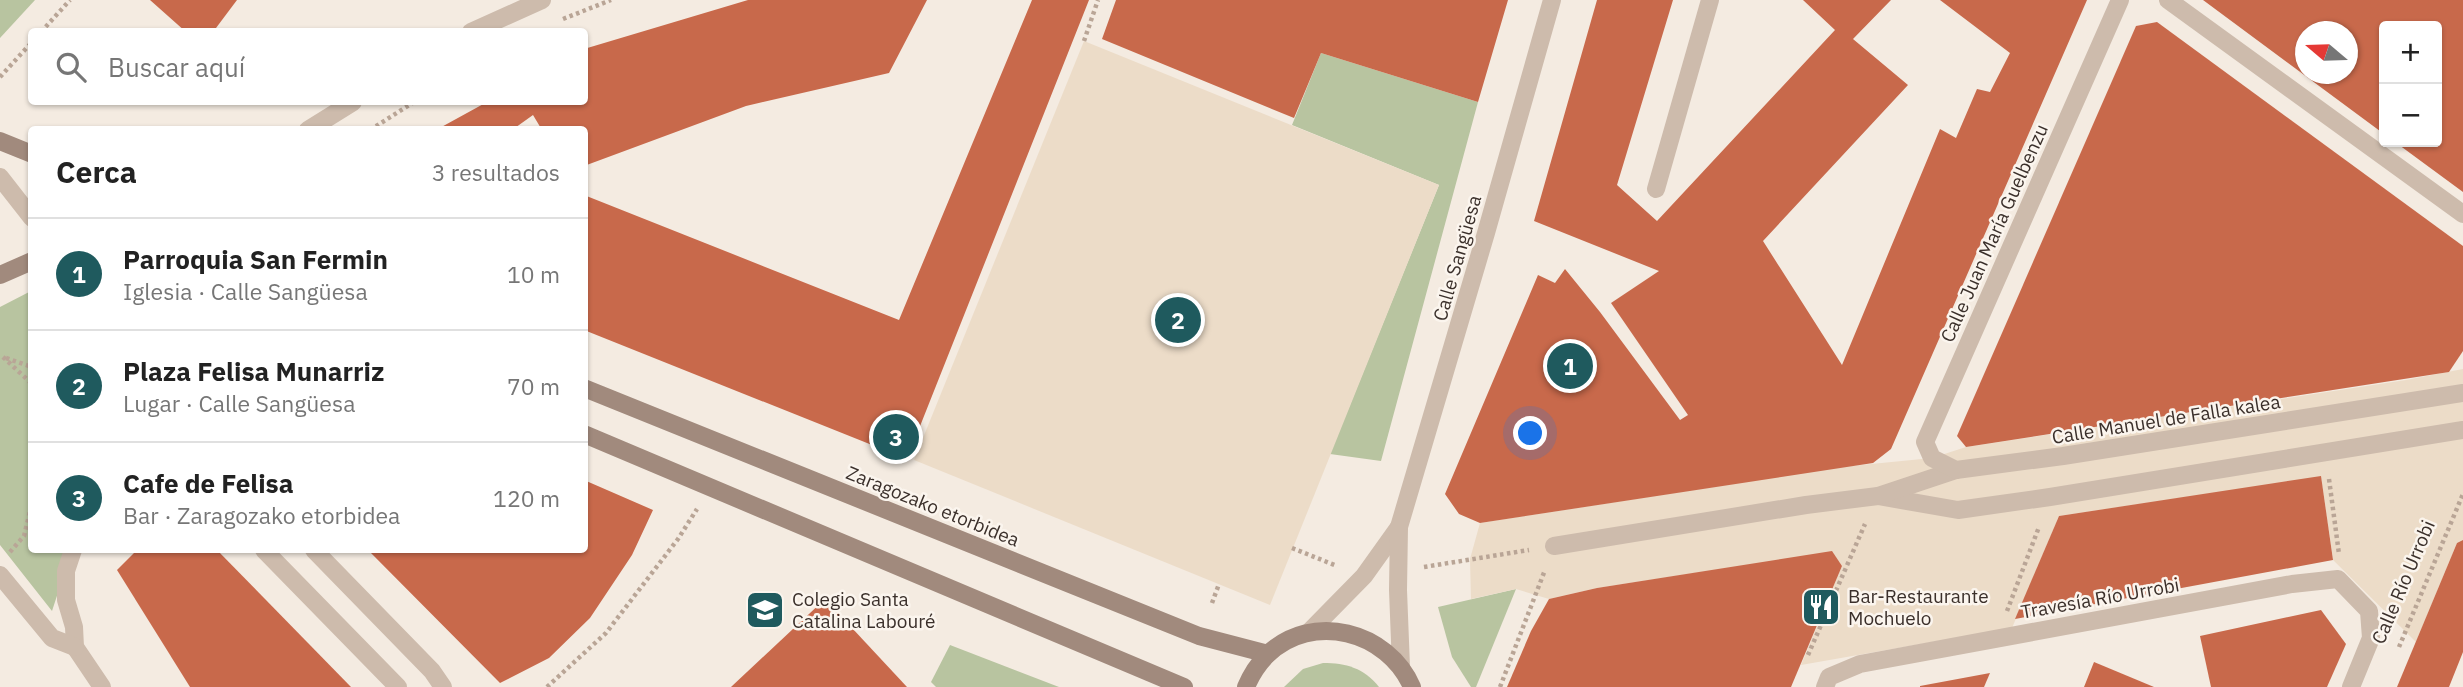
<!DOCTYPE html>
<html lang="es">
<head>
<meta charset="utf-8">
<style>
  :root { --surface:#fff; --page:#f2f2f2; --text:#222; --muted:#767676; --line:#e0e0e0; --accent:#1f5a5e }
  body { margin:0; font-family:"IBM Plex Sans",sans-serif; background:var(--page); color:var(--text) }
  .controls { position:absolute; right:21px; top:21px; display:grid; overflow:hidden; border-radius:7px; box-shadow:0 2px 5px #0004 }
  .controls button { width:63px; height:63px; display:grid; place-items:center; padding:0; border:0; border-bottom:2px solid var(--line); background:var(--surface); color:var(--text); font:35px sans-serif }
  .compass { position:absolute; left:2295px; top:21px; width:63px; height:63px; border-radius:50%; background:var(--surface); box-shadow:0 2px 5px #0004; rotate:289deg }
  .you { position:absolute; left:1531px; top:434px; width:24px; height:24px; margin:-18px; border:5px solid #fff; border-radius:50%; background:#1a73e8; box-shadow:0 0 0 10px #1a73e833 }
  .badge { display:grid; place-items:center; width:46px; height:46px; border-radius:50%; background:var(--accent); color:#fff; font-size:23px; font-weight:700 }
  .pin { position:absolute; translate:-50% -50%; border:4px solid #fff; box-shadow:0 2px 7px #0006 }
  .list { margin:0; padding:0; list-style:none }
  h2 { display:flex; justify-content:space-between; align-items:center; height:91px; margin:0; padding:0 28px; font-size:30px }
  h2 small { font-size:23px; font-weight:400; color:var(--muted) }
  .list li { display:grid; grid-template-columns:46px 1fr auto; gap:21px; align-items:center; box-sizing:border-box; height:112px; padding:0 28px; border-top:2px solid var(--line) }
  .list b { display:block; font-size:26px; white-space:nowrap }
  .list p { margin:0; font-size:23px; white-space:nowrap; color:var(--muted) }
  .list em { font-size:23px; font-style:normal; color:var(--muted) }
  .icon { flex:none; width:38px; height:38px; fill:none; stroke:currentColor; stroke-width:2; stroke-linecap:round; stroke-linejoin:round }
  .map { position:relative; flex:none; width:2463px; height:687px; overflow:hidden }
  .search { position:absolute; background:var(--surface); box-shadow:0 2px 5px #0004; left:28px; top:28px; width:560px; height:77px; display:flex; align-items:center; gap:18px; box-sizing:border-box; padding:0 24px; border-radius:7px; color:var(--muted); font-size:26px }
  .panel { position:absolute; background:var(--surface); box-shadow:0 2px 5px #0004; left:28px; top:126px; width:560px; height:427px; border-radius:7px }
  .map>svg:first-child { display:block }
</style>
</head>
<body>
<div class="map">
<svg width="2463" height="687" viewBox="0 0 2463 687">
  <rect width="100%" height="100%" fill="#f4ebe1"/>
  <g fill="#b8c4a0">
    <path d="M0,0H35L0,38Z"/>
    <path d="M1321,53L1478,102L1381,461L1330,454L1439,185L1292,125Z"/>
    <path d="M31,291L32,550H72L52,611L0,545V307Z"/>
    <path d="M1516,589L1476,687H1471L1452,657L1438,607Z"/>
    <path d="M950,645L1059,687H936L931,682Z"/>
    <path d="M1323,663C1346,663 1364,668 1379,687H1284L1303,669Z"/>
  </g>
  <g fill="#ecdcc8">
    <path d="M1084,41L1439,185L1270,605L914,460Z"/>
    <path d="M2463,369V540L2457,543L2416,642L2333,560L2321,477L2059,516L2012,628L1801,665L1842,566L1832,552L1597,588L1549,599L1516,589L1471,599L1470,559L1480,523L1841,467L1932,458L1966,447L2406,380Z"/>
  </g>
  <g fill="#c8694b" fill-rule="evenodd">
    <path d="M150,0H237L213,32H186Z"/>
    <path d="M748,0H927L889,73L746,106L584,166V130H542L533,115L512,130H436L487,102H584V49Z"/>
    <path d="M1032,0H1089L907,459L584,330V195L899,320Z"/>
    <path d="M1116,0H1508L1478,102L1321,53L1294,118L1102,39Z"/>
    <path d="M1597,0H1673L1617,185L1657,221L1835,30L1803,0H1891L1853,39L1908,85L1763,241L1842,365L1940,129L1956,138L1977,89L1990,92L2010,53L1940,0H2087L1891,449L1873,463L1480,523L1459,514L1445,494L1538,275L1555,283L1565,269L1600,312L1680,420L1688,415L1611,303L1659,271L1534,221Z"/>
    <path d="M2203,0H2463V192L2395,142H2437V26H2384V134ZM2306,32H2348V74H2306Z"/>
    <path d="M2157,22L2463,246V351L2449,372L1966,447L1957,436L2136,26Z"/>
    <path d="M2321,476L2333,560L2015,619L2059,516Z"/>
    <path d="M584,480L653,510L632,555L590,618L549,658L500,683L368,550H584Z"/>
    <path d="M2463,540V652L2449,687H2397L2457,543Z"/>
    <path d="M137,550H217L351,687H190L117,570Z"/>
    <path d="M1832,551L1842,566L1791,687H1507L1531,631L1549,599L1597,588Z"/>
    <path d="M825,599L907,687H731Z"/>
    <path d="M2321,610L2346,644L2327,687H2211L2200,636Z"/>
    <path d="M2094,662L2154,687H2084Z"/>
    <path d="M1990,673L1984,687H1920V686Z"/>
  </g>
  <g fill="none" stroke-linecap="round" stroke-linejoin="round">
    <g stroke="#b9a596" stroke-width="4.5" stroke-dasharray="3.5 3.5" stroke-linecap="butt">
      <path d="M563,19L611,0"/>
      <path d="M41,32L70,0"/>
      <path d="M1084,41L1098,0"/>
      <path d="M0,77L32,42"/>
      <path d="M370,130L414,102"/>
      <path d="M3,357L32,384"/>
      <path d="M6,358L32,367"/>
      <path d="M2329,479L2339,554"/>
      <path d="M1292,548L1337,566"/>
      <path d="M10,552L24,536L32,503"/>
      <path d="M1424,567L1529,550"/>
      <path d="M1212,603L1219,584"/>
      <path d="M2007,611L2039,527"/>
      <path d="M2399,647L2463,494"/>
      <path d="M1808,655L1865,524"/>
      <path d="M547,687L606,633L678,539L697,509"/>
      <path d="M1500,687L1545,570"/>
    </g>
    <g stroke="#cdbbac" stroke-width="18">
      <path d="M2168,0L2463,214"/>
      <path d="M1878,496L1958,510L2050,497L2463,430"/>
      <path d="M1554,546L1806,505L1878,496L1956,470"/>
    </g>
    <g stroke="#cdbbac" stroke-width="18">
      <path d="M2120,0L1925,442L1932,458L1956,470L2063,456L2463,393"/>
      <path d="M471,32L542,0"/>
      <path d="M308,130L353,102"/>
      <path d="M1656,189L1710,0"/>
      <path d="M1825,687L1829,677L1860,664L2292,584L2338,579L2369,611L2371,638L2351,687"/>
    </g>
    <g stroke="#cdbbac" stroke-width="18">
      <path d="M0,177L32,218"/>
      <path d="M73,550L66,571V600L74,627L75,647L102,687"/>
      <path d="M264,550L398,687"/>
      <path d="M314,550L432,671L443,687"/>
      <path d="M0,575L52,638L75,647"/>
      <path d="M1309,632L1364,576L1399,527"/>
      <path d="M1401,667L1398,590L1399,527L1486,233L1552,0"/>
    </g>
    <g stroke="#a18a7d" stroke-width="18">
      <path d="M0,141L32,154"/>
      <path d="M0,275L32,261"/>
      <path d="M584,388L1199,636L1268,654"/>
      <path d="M584,434L1184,687"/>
      <path d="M1246,687C1251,675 1257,665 1267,655C1312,611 1388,631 1412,687"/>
    </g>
  </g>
  <defs>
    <symbol id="restaurant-square" viewBox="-11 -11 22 22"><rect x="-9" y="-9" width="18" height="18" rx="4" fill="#1f5a5e" stroke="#fbf5ee"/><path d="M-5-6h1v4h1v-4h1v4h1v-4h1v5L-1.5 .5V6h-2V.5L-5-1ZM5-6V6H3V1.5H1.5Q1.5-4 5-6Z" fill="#fff"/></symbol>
    <symbol id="school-square" viewBox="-11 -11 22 22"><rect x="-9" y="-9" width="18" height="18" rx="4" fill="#1f5a5e" stroke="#fbf5ee"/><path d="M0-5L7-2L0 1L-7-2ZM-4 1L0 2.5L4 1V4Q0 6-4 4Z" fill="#fff"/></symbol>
  </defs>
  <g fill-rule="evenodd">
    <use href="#restaurant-square" x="1799" y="585" width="44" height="44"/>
    <use href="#school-square" x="743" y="588" width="44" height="44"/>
  </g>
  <g text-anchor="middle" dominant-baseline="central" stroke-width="5" stroke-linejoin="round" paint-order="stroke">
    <g font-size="19" fill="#3b302b" stroke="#fbf5ee">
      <text transform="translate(1994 233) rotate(-66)">Calle Juan María Guelbenzu</text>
      <text transform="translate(1457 258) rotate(-74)">Calle Sangüesa</text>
      <text transform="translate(2166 419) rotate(-9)">Calle Manuel de Falla kalea</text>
      <text transform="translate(933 506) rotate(22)">Zaragozako etorbidea</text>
      <text transform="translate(2403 582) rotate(-67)">Calle Río Urrobi</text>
      <text transform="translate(2100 598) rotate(-10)">Travesía Río Urrobi</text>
    </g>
    <g font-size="19" fill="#3b302b" stroke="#fbf5ee" text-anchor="start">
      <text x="1848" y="596">Bar-Restaurante<tspan x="1848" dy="22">Mochuelo</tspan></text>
      <text x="792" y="599">Colegio Santa<tspan x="792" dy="22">Catalina Labouré</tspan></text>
    </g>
  </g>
</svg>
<div class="controls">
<button>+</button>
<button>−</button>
</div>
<svg class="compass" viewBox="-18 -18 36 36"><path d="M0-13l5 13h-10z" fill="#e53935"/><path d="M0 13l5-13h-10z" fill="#767676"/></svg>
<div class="you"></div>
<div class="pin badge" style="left:1570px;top:366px">1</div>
<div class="pin badge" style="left:1178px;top:320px">2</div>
<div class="pin badge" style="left:896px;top:437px">3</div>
<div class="search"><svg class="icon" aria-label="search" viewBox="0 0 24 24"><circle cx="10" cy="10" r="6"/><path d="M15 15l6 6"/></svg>Buscar aquí</div>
<section class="panel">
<h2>Cerca<small>3 resultados</small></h2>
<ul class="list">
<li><span class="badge">1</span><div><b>Parroquia San Fermin</b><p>Iglesia · Calle Sangüesa</p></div><em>10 m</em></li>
<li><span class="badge">2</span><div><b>Plaza Felisa Munarriz</b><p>Lugar · Calle Sangüesa</p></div><em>70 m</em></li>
<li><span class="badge">3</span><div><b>Cafe de Felisa</b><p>Bar · Zaragozako etorbidea</p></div><em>120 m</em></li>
</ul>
</section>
</div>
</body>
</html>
